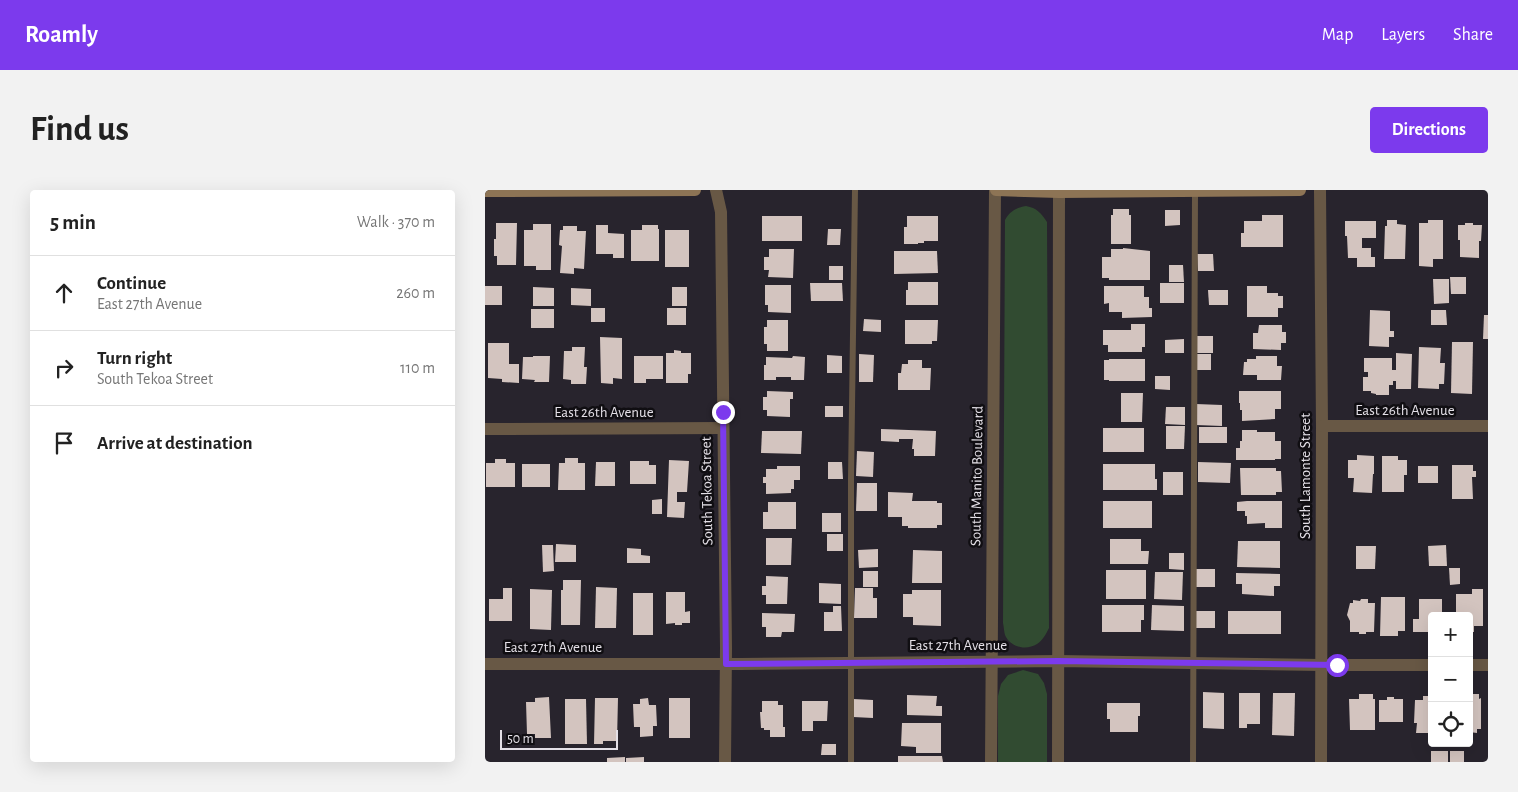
<!DOCTYPE html>
<html lang="en">
<head>
<meta charset="utf-8">
<style>
  :root { --surface:#fff; --page:#f2f2f2; --text:#222; --muted:#767676; --line:#e0e0e0; --accent:#7c3aed }
  body { margin:0; font-family:"Alegreya Sans",sans-serif; background:var(--page); color:var(--text) }
  .controls { position:absolute; right:15px; bottom:15px; display:grid; overflow:hidden; border-radius:5px; box-shadow:0 5px 20px #0002 }
  .controls button { width:45px; height:45px; display:grid; place-items:center; padding:0; border:0; border-bottom:1px solid var(--line); background:var(--surface); color:var(--text); font:25px sans-serif }
  .scale { position:absolute; left:15px; bottom:12px; width:118px; box-sizing:border-box; padding-left:5px; border:2px solid #e4e0e7; border-top:0; font-size:14px; line-height:18px; white-space:nowrap; color:#e4e0e7; -webkit-text-stroke:4px #100e12; paint-order:stroke }
  .stop { position:absolute; width:15px; height:15px; margin:-11px; border:4px solid #7c3aed; border-radius:50%; background:#fff }
  .stop.end { background:#7c3aed; border-color:#fff; box-shadow:0 1px 5px #0008 }
  .list { margin:0; padding:0; list-style:none }
  h2 { display:flex; justify-content:space-between; align-items:center; height:65px; margin:0; padding:0 20px; font-size:21px }
  h2 small { font-size:16px; font-weight:400; color:var(--muted) }
  .list li { display:grid; grid-template-columns:32px 1fr auto; gap:15px; align-items:center; box-sizing:border-box; height:75px; padding:0 20px; border-top:1px solid var(--line) }
  .list b { display:block; font-size:19px; white-space:nowrap }
  .list p { margin:0; font-size:16px; white-space:nowrap; color:var(--muted) }
  .list em { font-size:16px; font-style:normal; color:var(--muted) }
  .icon { flex:none; width:28px; height:28px; fill:none; stroke:currentColor; stroke-width:2; stroke-linecap:round; stroke-linejoin:round }
  .map { position:relative; flex:none; width:1003px; height:572px; overflow:hidden; border-radius:5px }
  header { display:flex; align-items:center; gap:30px; box-sizing:border-box; height:70px; padding:0 25px; background:var(--accent); color:#fff }
  header strong { font-size:24px }
  nav { display:flex; gap:28px; margin-inline-start:auto; font-size:18px }
  .intro { display:flex; align-items:center; justify-content:space-between; box-sizing:border-box; height:120px; padding:0 30px }
  h1 { margin:0; font-size:35px }
  .button { padding:12px 22px; border-radius:5px; background:var(--accent); color:#fff; font-size:18px; font-weight:700 }
  main { display:flex; gap:30px; padding:0 30px }
  aside { flex:1; background:var(--surface); border-radius:5px; box-shadow:0 5px 20px #0002 }
  .map>svg:first-child { display:block }
</style>
</head>
<body>
<header>
<strong>Roamly</strong>
<nav><a>Map</a><a>Layers</a><a>Share</a></nav>
</header>
<div class="intro"><h1>Find us</h1><a class="button">Directions</a></div>
<main>
<aside>
<h2>5 min<small>Walk · 370 m</small></h2>
<ul class="list">
<li><svg class="icon" aria-label="ahead" viewBox="0 0 24 24"><path d="M12 20V5M6 11l6-6 6 6"/></svg><div><b>Continue</b><p>East 27th Avenue</p></div><em>260 m</em></li>
<li><svg class="icon" aria-label="right" viewBox="0 0 24 24"><path d="M7 20v-9h11M14 6l5 5-5 5"/></svg><div><b>Turn right</b><p>South Tekoa Street</p></div><em>110 m</em></li>
<li><svg class="icon" aria-label="arrive" viewBox="0 0 24 24"><path d="M6 21V4h12l-3 4 3 4H6"/></svg><div><b>Arrive at destination</b></div></li>
</ul>
</aside>
<div class="map">
<svg width="1003" height="572" viewBox="0 0 1003 572">
  <rect width="100%" height="100%" fill="#28242d"/>
  <g fill="#314b31">
    <path d="M541,16C552,18 556,23 562,32L564,438C561,444 558,450 552,454C541,461 525,457 520,445C519,442 519,437 518,433L520,30C525,21 531,18 541,16Z"/>
    <path d="M538,480L553,484L559,493L562,504V572H513V506L516,494L523,485Z"/>
  </g>
  <g fill="#d3c4bf">
    <path d="M628,19H644V25H646V54H626V25H628Z"/>
    <path d="M680,20H695V35L680,36Z"/>
    <path d="M777,25H798V57H756V43H759V31H777Z"/>
    <rect x="277" y="26" width="40" height="25"/>
    <path d="M422,26H453V51H439V53H433V54H419V37H422Z"/>
    <path d="M902,30H912V34L921,35L920,69H899L900,36H902Z"/>
    <path d="M943,30H958V69H948V77L934,76V33H943Z"/>
    <path d="M860,31H891V48H877V58H886V67H890V77H872V68H863L862,46H860Z"/>
    <path d="M11,33H32L31,75H12V66H9V49H11Z"/>
    <path d="M980,33H988V35H997L996,51H994V68L975,67V50H973V35H980Z"/>
    <path d="M48,34H66V80H51V76H39V40H48Z"/>
    <path d="M111,35H123V43L139,44V68H128V64H111Z"/>
    <path d="M157,35H173V39H174V71H146V40H157Z"/>
    <path d="M78,36H92V41H101L99,79L89,78V84L75,83L77,56L74,55L75,40H78Z"/>
    <path d="M343,39H356L355,55H342Z"/>
    <rect x="180" y="40" width="24" height="37"/>
    <path d="M638,58L665,61V90H624V88H617V67H626V59H638Z"/>
    <path d="M284,59H309L308,88L283,87L284,80H279V67H284Z"/>
    <path d="M409,61H452L453,83L409,84Z"/>
    <path d="M712,64H728L729,81H713Z"/>
    <path d="M684,75H698L699,92H684Z"/>
    <rect x="344" y="76" width="14" height="14"/>
    <path d="M965,87H981V104H966Z"/>
    <path d="M948,89H964V113L949,114Z"/>
    <path d="M423,92H453V115H421V100H423Z"/>
    <path d="M325,93H357L358,111H326Z"/>
    <rect x="675" y="93" width="24" height="20"/>
    <path d="M280,95H306V123L283,122V115H280Z"/>
    <rect x="0" y="96" width="17" height="19"/>
    <path d="M619,96H659V107H664V118H667V127L637,128V122H624V113L619,114Z"/>
    <path d="M762,96H782V103H793V106H798V118H793V127H762Z"/>
    <path d="M48,97L69,98V116H48Z"/>
    <rect x="187" y="97" width="15" height="19"/>
    <path d="M86,98L106,99V116L86,115Z"/>
    <path d="M723,100H743V115H724Z"/>
    <rect x="106" y="118" width="14" height="14"/>
    <rect x="182" y="118" width="19" height="17"/>
    <rect x="46" y="119" width="23" height="19"/>
    <path d="M885,120L905,121V141H909V147H904V157L884,156Z"/>
    <path d="M946,120H961L962,135H946Z"/>
    <path d="M999,125H1003V149H998Z"/>
    <path d="M379,129L396,130V142L378,141Z"/>
    <path d="M282,130H303V161H282V154H279V137H282Z"/>
    <path d="M420,130H453L452,151H447V154H420Z"/>
    <path d="M646,134H660V157H657V162H623V155H618V140H646Z"/>
    <path d="M774,135H797V142H801V153H796V160L768,159V143H773Z"/>
    <rect x="712" y="146" width="16" height="17"/>
    <path d="M115,147L137,148V189L128,188V194L116,193Z"/>
    <path d="M699,149V163H680V150Z"/>
    <path d="M967,152H988L987,204L966,203Z"/>
    <path d="M3,153H24V174H34V193L17,192V189L3,188Z"/>
    <path d="M87,157H100L99,177H102L101,194H86V190L78,189L79,161H87Z"/>
    <path d="M934,157L956,158L955,173H960L959,194H954V199L933,198Z"/>
    <path d="M189,160L196,161V163H206V184H203V193H181V163H189Z"/>
    <path d="M911,163L927,164L926,199H911V191H908V195H904V205H891V204L886,203V201H878V187H883V182H879V168H907V180H911Z"/>
    <path d="M374,164L389,165L388,192H374Z"/>
    <rect x="712" y="164" width="14" height="16"/>
    <path d="M342,165L357,166V183H342Z"/>
    <path d="M48,166H65L64,192H49L50,190L37,189L38,167H48Z"/>
    <path d="M149,166H178V189H161V193H149Z"/>
    <path d="M308,166L320,167L319,190H306V187H291V190H279V175H281V167L307,168Z"/>
    <path d="M771,166H792V176H797L796,190H772V185H758L759,172H762V169H771Z"/>
    <path d="M624,169H660V191H624V190H619V170H624Z"/>
    <path d="M423,170H437V178H446L445,200H413V183H416L417,174H423Z"/>
    <path d="M670,186H685V200L670,199Z"/>
    <path d="M282,201L308,202V209H305V227L282,226V220H278V207H282Z"/>
    <path d="M754,201H796V219H790V229L757,231V220H755V213H754Z"/>
    <path d="M636,203H658L657,232H636Z"/>
    <path d="M711,214L737,215V236L711,235Z"/>
    <rect x="340" y="216" width="18" height="11"/>
    <path d="M681,217H700V235L680,234Z"/>
    <path d="M681,236H700L699,259H681Z"/>
    <rect x="714" y="237" width="28" height="16"/>
    <rect x="618" y="238" width="41" height="24"/>
    <path d="M396,239L451,241L450,266H429V259H427L428,249H414V252L396,251Z"/>
    <path d="M757,240H772V242H790V251H796V269H790V270H751V258H755V251H757Z"/>
    <path d="M277,241H317L316,264L276,263Z"/>
    <path d="M372,261L389,262L388,287L371,286Z"/>
    <path d="M872,265L889,266V284H888L887,303L868,302L869,288H863V270H872Z"/>
    <path d="M897,266H913V270H922V285H919V302H897Z"/>
    <path d="M80,268H93V273H100V300H73L74,273H80Z"/>
    <path d="M10,269H21V273H30V297H1V273H10Z"/>
    <path d="M184,270L204,271L202,302H192V312H200L199,328L182,327Z"/>
    <path d="M145,271H164V275H171V294H145Z"/>
    <path d="M111,272H130V296H110Z"/>
    <path d="M343,272H357L358,289H343Z"/>
    <path d="M713,272L746,273L745,293L713,292Z"/>
    <rect x="37" y="274" width="28" height="23"/>
    <path d="M618,274H670V289H672V300H618Z"/>
    <path d="M967,275H988V281H991V287H987L988,309H967Z"/>
    <path d="M292,276H315V290H309V299H306V303L281,304V293H278V287H281V279H292Z"/>
    <rect x="933" y="276" width="20" height="17"/>
    <path d="M755,278H791V281H796L797,302H791V305H756Z"/>
    <rect x="678" y="282" width="20" height="23"/>
    <path d="M372,293H392V321H371Z"/>
    <path d="M403,302L428,303L427,311H452V313H457V335H452V338H423V336H417V327H403Z"/>
    <path d="M177,309V324H167V310Z"/>
    <rect x="618" y="311" width="49" height="27"/>
    <path d="M762,311H797V338H780V333L762,334V326H760V321H752V312Z"/>
    <path d="M283,312H311V339H278V322H283Z"/>
    <rect x="337" y="323" width="19" height="19"/>
    <rect x="342" y="344" width="16" height="17"/>
    <path d="M281,348H307L306,375H281Z"/>
    <path d="M625,349H656V361H664L663,374H625Z"/>
    <path d="M753,351H795V378L752,377Z"/>
    <path d="M71,354L91,355V372H70Z"/>
    <path d="M57,355H68L69,381L58,382Z"/>
    <path d="M961,355L962,376H944L943,356Z"/>
    <path d="M871,356H891L890,379H871Z"/>
    <path d="M142,358L156,359V365L165,366V373H142Z"/>
    <path d="M393,359V377L374,378L373,360Z"/>
    <path d="M428,360L457,361V393H427Z"/>
    <path d="M684,363H699V380L684,379Z"/>
    <path d="M964,378H975V394L965,395Z"/>
    <rect x="711" y="379" width="19" height="18"/>
    <rect x="621" y="380" width="40" height="29"/>
    <rect x="378" y="381" width="15" height="16"/>
    <path d="M670,382H698L697,410L669,409Z"/>
    <path d="M751,383L795,384V396H789V406L757,404V394H751Z"/>
    <path d="M281,386L303,387L302,414H281V405H277V396H281Z"/>
    <path d="M78,390H96L95,435H76V400H78Z"/>
    <path d="M334,393L356,394V414L334,413Z"/>
    <path d="M111,397L132,398L131,438H110Z"/>
    <path d="M18,398H27V431H4V409H18Z"/>
    <path d="M370,398H388V408H392V428H369Z"/>
    <path d="M45,399L67,400L66,440L45,439Z"/>
    <path d="M987,399H998V436H989V442H984V426H971V404H987Z"/>
    <path d="M427,400H456V436L428,435V427H418V404H427Z"/>
    <path d="M181,402H200V422L205,421V433H197V435H190V433L181,434Z"/>
    <rect x="148" y="403" width="20" height="42"/>
    <path d="M896,407H920V441H913V446H895Z"/>
    <path d="M876,409H883V413H890L889,442H881V444H874V442H865V431L862,425L865,413H868V410L875,411Z"/>
    <path d="M934,409H957V426H947V442H928V429H934Z"/>
    <path d="M617,415H659V430H656V442H617Z"/>
    <path d="M667,415L699,416V441L666,440Z"/>
    <path d="M348,416H356L357,441H339V422H348Z"/>
    <rect x="711" y="421" width="19" height="17"/>
    <rect x="743" y="421" width="53" height="23"/>
    <path d="M277,423L310,424L309,442H297L296,447H281V437H277Z"/>
    <path d="M718,502L739,503V539L718,538Z"/>
    <path d="M754,503H775V534H762V538H754Z"/>
    <path d="M788,503H810L809,546L787,545Z"/>
    <path d="M874,504H888V509H890V540H865L864,509H874Z"/>
    <path d="M984,504H994V509L996,508V539H992V543L984,542Z"/>
    <path d="M422,505L452,506L451,516H457V526L422,525Z"/>
    <path d="M938,506H947V543H931L932,533H929L930,510H938Z"/>
    <path d="M64,507L66,548H50V544H42L41,512H50V508Z"/>
    <path d="M902,507H909V509H918V532H894V510H902Z"/>
    <path d="M110,508H133L132,551H118V554H109Z"/>
    <path d="M163,508L164,515H171L172,536H168V546L155,547V537H149L148,514H155V509Z"/>
    <rect x="184" y="508" width="21" height="40"/>
    <path d="M80,509H101L102,554H80Z"/>
    <path d="M368,509L388,510V528L368,527Z"/>
    <path d="M277,511H293V515H298V537H300V547H285V540H279V538H276L275,522H277Z"/>
    <path d="M317,511H343L342,531H328V541H317Z"/>
    <path d="M622,513H655V526H653V542H625V529H622Z"/>
    <path d="M417,533H456V563H431V557L416,556Z"/>
    <path d="M337,554H351V565H336Z"/>
    <rect x="946" y="561" width="17" height="11"/>
    <rect x="965" y="561" width="14" height="11"/>
    <path d="M413,566H457L458,572H413Z"/>
    <path d="M140,567V572H122V568Z"/>
    <path d="M159,567V572H141V568Z"/>
  </g>
  <g fill="none" stroke-linecap="round" stroke-linejoin="round">
    <g stroke="#685845" stroke-width="6">
      <path d="M366,572V289L370,0"/>
      <path d="M708,572L710,1"/>
    </g>
    <g stroke="#685845" stroke-width="12">
      <path d="M231,0L236,22L241,458L240,572"/>
      <path d="M835,0L837,236L836,572"/>
      <path d="M837,236H1003"/>
      <path d="M0,239L238,238"/>
      <path d="M0,474H255L573,471L836,475H947"/>
      <path d="M984,475H1003"/>
      <path d="M506,572L510,0"/>
      <path d="M573,572L574,0"/>
    </g>
    <g stroke="#8d7455" stroke-width="12">
      <path d="M511,0L574,2L815,0"/>
      <path d="M0,1L210,0"/>
    </g>
  </g>
  <g fill="none" stroke-linecap="round" stroke-linejoin="round">
    <path stroke="#7c3aed" stroke-width="6" d="M238,222L241,474L573,471L852,475"/>
  </g>
  <g text-anchor="middle" dominant-baseline="central" stroke-width="5" stroke-linejoin="round" paint-order="stroke">
    <g font-size="15" fill="#e4e0e7" stroke="#100e12">
      <text x="920" y="220">East 26th Avenue</text>
      <text x="119" y="222">East 26th Avenue</text>
      <text transform="translate(492 286) rotate(-89)">South Manito Boulevard</text>
      <text transform="translate(820 286) rotate(-90)">South Lamonte Street</text>
      <text transform="translate(222 301) rotate(-91)">South Tekoa Street</text>
      <text x="473" y="455">East 27th Avenue</text>
      <text x="68" y="457">East 27th Avenue</text>
    </g>
  </g>
</svg>
<div class="controls">
<button>+</button>
<button>−</button>
<button><svg class="icon" aria-label="locate" viewBox="0 0 24 24"><circle cx="12" cy="12" r="6"/><path d="M12 2v4M12 18v4M2 12h4M18 12h4"/></svg></button>
</div>
<div class="scale">50 m</div>
<div class="stop" style="left:852px;top:475px"></div>
<div class="stop end" style="left:238px;top:222px"></div>
</div>
</main>
</body>
</html>
